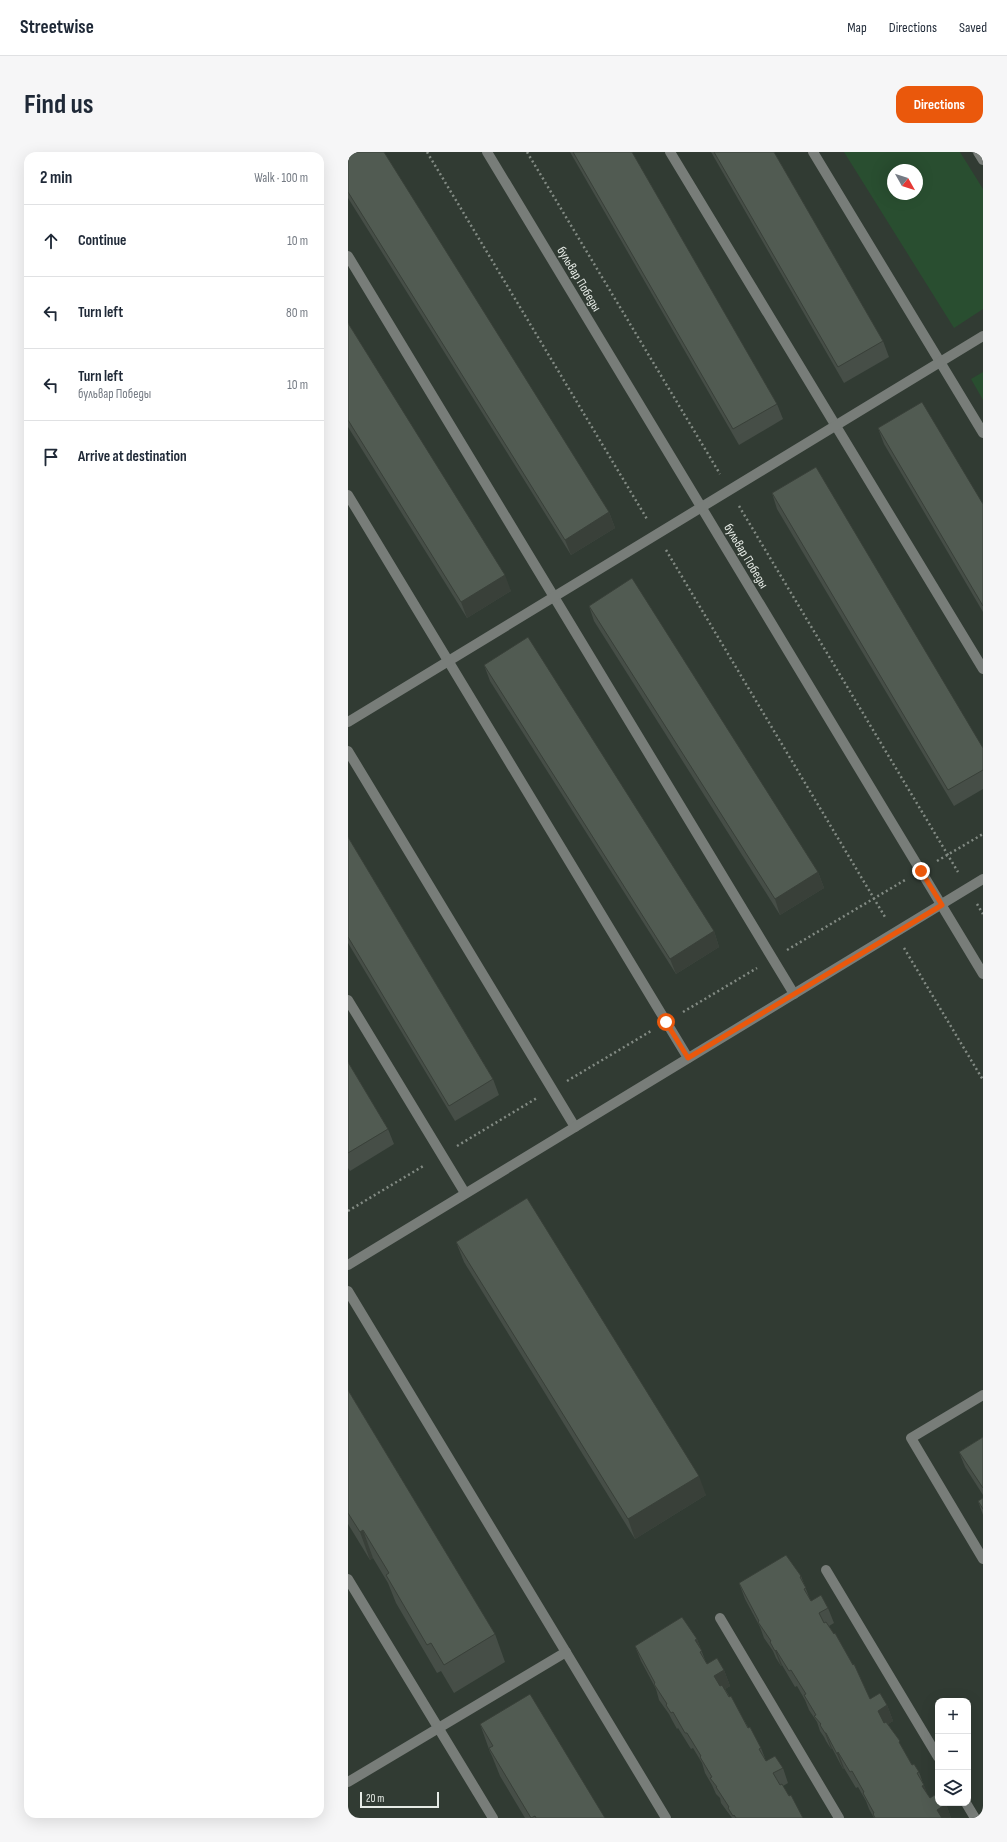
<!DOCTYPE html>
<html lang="en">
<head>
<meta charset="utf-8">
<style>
  :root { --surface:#fff; --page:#f6f6f7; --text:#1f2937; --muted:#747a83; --line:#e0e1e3; --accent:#ea580c }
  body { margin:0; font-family:"Sofia Sans Condensed",sans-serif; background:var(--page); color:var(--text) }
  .controls { position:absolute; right:12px; bottom:12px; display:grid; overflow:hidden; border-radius:8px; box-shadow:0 4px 16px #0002 }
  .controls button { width:36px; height:36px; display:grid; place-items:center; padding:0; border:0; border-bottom:1px solid var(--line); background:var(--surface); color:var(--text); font:20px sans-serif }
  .compass { position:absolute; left:539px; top:12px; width:36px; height:36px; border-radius:50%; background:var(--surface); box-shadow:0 4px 16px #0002; rotate:129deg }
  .scale { position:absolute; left:12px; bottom:10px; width:79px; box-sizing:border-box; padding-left:4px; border:2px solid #e6ebe6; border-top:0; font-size:11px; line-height:14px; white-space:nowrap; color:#e6ebe6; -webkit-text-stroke:3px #313b33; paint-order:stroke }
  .stop { position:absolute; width:12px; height:12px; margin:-9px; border:3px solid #ea580c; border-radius:50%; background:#fff }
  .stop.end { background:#ea580c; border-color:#fff; box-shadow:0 1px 4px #0008 }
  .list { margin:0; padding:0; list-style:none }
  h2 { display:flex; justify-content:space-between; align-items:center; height:52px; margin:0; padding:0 16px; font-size:17px }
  h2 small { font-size:13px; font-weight:400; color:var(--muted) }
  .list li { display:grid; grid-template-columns:26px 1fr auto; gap:12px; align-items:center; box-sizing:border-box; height:72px; padding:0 16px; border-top:1px solid var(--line) }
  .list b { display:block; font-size:15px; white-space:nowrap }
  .list p { margin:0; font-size:13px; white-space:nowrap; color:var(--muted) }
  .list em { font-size:13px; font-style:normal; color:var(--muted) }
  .icon { flex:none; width:22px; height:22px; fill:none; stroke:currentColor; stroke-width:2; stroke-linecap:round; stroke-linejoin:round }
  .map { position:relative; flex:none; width:635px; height:1666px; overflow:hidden; border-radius:12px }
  header { display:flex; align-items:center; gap:24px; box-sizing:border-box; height:56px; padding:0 20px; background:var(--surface); border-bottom:1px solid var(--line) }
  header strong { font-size:19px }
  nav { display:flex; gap:22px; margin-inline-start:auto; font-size:14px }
  .intro { display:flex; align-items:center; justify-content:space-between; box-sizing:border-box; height:96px; padding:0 24px }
  h1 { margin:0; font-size:28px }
  .button { padding:10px 18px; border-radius:12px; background:var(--accent); color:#fff; font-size:14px; font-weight:700 }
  main { display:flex; gap:24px; padding:0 24px }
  aside { flex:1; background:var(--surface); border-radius:12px; box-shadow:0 4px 16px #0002 }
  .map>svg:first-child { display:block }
</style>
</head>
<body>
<header>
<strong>Streetwise</strong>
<nav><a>Map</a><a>Directions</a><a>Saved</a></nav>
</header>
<div class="intro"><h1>Find us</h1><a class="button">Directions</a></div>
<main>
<aside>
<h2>2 min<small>Walk · 100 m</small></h2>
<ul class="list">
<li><svg class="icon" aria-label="ahead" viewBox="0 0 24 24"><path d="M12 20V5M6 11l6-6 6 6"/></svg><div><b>Continue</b></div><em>10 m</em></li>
<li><svg class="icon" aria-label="left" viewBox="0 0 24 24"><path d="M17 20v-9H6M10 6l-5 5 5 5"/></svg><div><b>Turn left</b></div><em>80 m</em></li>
<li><svg class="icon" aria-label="left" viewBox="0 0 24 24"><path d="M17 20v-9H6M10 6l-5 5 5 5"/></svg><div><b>Turn left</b><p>бульвар Победы</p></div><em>10 m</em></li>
<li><svg class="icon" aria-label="arrive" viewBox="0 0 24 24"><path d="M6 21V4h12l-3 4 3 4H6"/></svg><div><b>Arrive at destination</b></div></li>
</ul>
</aside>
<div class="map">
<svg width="635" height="1666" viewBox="0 0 635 1666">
  <rect width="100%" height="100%" fill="#313b33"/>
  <g fill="#294e30" fill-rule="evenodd">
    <path d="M496,0H612L635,37V157L606,176ZM545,18H569V42H545Z"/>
    <path d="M635,220V248L623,227Z"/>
  </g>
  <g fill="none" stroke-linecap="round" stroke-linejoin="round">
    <g stroke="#838b84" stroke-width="2.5" stroke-dasharray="2 3" stroke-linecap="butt">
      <path d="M79,0L299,367"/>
      <path d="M179,0L372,322"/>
      <path d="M391,354L610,720"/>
      <path d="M318,398L537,765"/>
      <path d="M589,709L635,682"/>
      <path d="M629,752L635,762"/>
      <path d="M556,796L635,928"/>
      <path d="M439,798L557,728"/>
      <path d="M335,860L409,816"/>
      <path d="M219,929L303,879"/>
      <path d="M109,994L189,946"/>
      <path d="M0,1059L77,1013"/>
    </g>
    <g stroke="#787d79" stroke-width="10">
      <path d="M139,0L635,822"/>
      <path d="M322,0L635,517"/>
      <path d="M465,0L635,281"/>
      <path d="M630,0L635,8"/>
      <path d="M0,104L446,842"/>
      <path d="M0,343L340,906"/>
      <path d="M0,570L635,184"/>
      <path d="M0,599L227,975"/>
      <path d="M0,848L117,1041"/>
      <path d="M0,1113L635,727"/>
      <path d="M0,1139L318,1666"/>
      <path d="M635,1243L563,1286L635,1407"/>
      <path d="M478,1418L590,1605"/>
      <path d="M0,1427L145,1666"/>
      <path d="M372,1466L491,1666"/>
      <path d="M0,1630L218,1500"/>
      <path d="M618,1651L627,1666"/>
    </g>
  </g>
  <g fill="#464e47">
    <path d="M0,0L261,360L267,376L223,403L0,46Z"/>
    <path d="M222,0H284L429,252L435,267L391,293Z"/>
    <path d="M363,0H426L535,189L541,205L496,231Z"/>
    <path d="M0,171L163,439L119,466L0,275Z"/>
    <path d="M530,276L635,352V460L536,292Z"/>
    <path d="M424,341L635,596V637L606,654L429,357Z"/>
    <path d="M241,454L470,720L476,736L432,763L246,469Z"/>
    <path d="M136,513L366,779L371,795L328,822L142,529Z"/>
    <path d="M0,685L145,927L151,943L107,969L0,791Z"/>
    <path d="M0,910L40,977L46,992L2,1019L0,1016Z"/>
    <path d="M108,1090L358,1343L287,1387L116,1110Z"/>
    <path d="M0,1238L147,1482L157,1510L106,1541L93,1519L89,1521L48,1451L40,1431L25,1406L22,1408L0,1372Z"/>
    <path d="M635,1285V1343L617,1315L611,1300Z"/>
    <path d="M635,1346V1363L630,1349Z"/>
    <path d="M453,1424L461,1445L463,1449L480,1456L486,1471L481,1474L522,1547L539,1553L545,1569L540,1572L564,1613L571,1620L579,1642L582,1646L598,1652L603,1666H526L521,1657L518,1649L510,1635L508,1636L496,1616L495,1617L484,1596L483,1597L478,1589L476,1585L472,1579L469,1570L461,1558L457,1548L449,1534L447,1535L434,1513L433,1514L428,1506L425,1499L416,1486L412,1475L397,1447L391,1431Z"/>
    <path d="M349,1487L357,1508L359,1512L376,1518L382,1534L377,1537L413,1596L418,1609L435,1616L440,1631L435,1634L455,1666H384L373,1651L372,1646L368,1642L364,1633L357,1621L354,1611L345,1596L343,1597L330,1576L329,1577L324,1568L321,1562L311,1548L308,1537L293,1509L287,1494Z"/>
    <path d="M132,1572L257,1666H177L152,1624L144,1604L142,1600Z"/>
  </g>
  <g fill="#394039">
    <path d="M261,360L267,376L223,403L217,388Z"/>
    <path d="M157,423L163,439L119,466L113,450Z"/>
    <path d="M470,720L476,736L432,763L427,747Z"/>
    <path d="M366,779L371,795L328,822L322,807Z"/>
    <path d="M351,1324L358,1343L287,1387L280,1367Z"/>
    <path d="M15,1378L25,1406L22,1408L12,1380Z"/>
    <path d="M349,1487L353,1499L347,1488Z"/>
    <path d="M428,1498L434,1513L433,1514L427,1499Z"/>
    <path d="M376,1518L382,1534L372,1540L366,1524Z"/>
    <path d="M539,1553L545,1569L535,1575L530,1559Z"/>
    <path d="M477,1581H478L484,1596L483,1597Z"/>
    <path d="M490,1600L496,1616L495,1617L489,1602Z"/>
    <path d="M576,1633L582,1649L574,1634Z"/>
    <path d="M598,1652L603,1666H592L589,1658Z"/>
  </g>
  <g fill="#515b52" stroke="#394039">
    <path d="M0,0H36L261,360L217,388L0,40Z"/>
    <path d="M225,0H284L429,252L385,277Z"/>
    <path d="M366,0H426L535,189L490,215Z"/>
    <path d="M0,171L157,423L113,450L0,268Z"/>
    <path d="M574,250L635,352V454L530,276Z"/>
    <path d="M468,315L635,596V618L600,638L424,341Z"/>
    <path d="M284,426L470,720L427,747L241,454Z"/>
    <path d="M180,485L366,779L322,807L136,513Z"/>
    <path d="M0,685L145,927L101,954L0,785Z"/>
    <path d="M0,910L40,977L0,1001Z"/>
    <path d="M179,1046L351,1324L280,1367L108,1090Z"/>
    <path d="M0,1238L147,1482L96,1513L83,1491L79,1493L38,1423L41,1421L15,1378L12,1380L0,1361Z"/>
    <path d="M635,1285V1336L611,1300Z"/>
    <path d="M635,1346V1357L630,1349Z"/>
    <path d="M438,1403L453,1424L452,1425L458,1436L456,1437L463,1449L473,1443L480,1456L471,1461L476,1471L478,1470L486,1482L487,1481L505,1513L506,1512L522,1547L532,1541L539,1553L530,1559L536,1571L538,1570L552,1589L551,1590L564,1613L566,1612L571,1620L569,1621L576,1633L574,1634L582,1646L590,1641V1651H597L598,1652L589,1658L594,1666H527L525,1662L526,1661L515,1641L516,1640L504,1619L502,1620L490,1600L489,1602L478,1581H477L472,1573L473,1572L466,1564L468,1563L456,1543L458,1542L443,1518L441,1519L428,1498L427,1499L422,1490L423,1489L410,1470L411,1469L391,1431Z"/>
    <path d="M334,1465L349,1487L347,1488L354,1499L352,1500L359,1512L369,1506L376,1518L366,1524L372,1534L374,1533L381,1545L383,1544L400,1576L402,1575L413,1596L411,1597L418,1609L427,1604L435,1616L425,1621L432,1633L434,1632L441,1644L443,1643L455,1666H388L386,1663L385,1664L380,1656L381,1655L368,1635H369L362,1626L364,1625L352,1605L353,1604L339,1581H337L325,1560L323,1561L318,1553L319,1552L306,1532L307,1531L287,1494Z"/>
    <path d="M182,1542L257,1666H188L187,1664L183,1666L141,1596L145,1594L132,1572Z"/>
  </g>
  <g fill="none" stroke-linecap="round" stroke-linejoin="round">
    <path stroke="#ea580c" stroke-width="5" d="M318,870L340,906L594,753L573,719"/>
  </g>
  <g text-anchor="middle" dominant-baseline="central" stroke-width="3" stroke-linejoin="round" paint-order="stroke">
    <g font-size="13" fill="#e6ebe6" stroke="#313b33">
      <text transform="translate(231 127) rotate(59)">бульвар Победы</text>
      <text transform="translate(398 404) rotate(59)">бульвар Победы</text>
    </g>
  </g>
</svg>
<div class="controls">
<button>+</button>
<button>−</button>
<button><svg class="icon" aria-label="layers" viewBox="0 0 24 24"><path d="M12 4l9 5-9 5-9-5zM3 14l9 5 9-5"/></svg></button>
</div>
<svg class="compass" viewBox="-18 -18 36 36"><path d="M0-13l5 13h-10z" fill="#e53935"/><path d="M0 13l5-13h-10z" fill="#747a83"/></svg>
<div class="scale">20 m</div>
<div class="stop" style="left:318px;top:870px"></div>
<div class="stop end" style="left:573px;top:719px"></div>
</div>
</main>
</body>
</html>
